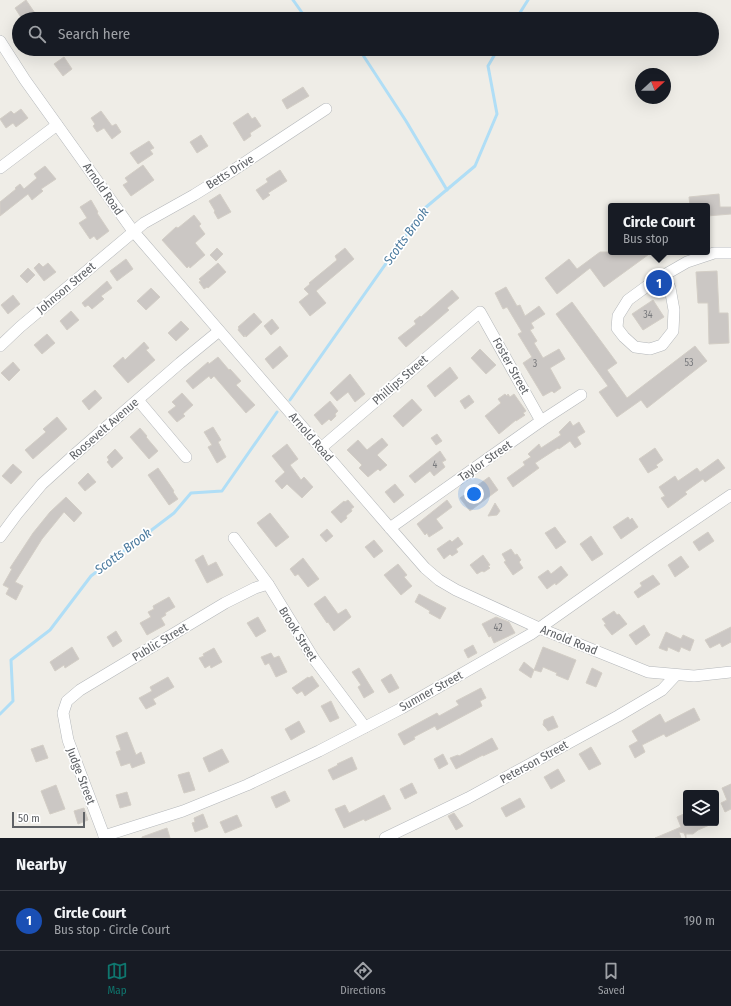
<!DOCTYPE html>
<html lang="en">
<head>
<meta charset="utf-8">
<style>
  :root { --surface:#171b24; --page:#242831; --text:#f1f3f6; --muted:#9ea1a6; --line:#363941; --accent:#0f766e }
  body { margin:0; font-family:"Fira Sans Condensed",sans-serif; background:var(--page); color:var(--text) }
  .controls { position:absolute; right:12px; bottom:12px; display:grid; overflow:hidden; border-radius:4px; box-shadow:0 4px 16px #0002 }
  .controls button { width:36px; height:36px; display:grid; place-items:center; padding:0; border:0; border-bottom:1px solid var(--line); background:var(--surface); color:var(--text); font:20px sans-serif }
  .compass { position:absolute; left:635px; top:68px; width:36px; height:36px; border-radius:50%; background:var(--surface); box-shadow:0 4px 16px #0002; rotate:68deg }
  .scale { position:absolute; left:12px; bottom:10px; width:73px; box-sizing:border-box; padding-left:4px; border:2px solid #5f6266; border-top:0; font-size:11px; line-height:14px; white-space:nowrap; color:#5f6266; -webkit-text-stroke:3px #fff; paint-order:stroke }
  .you { position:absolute; left:474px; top:494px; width:14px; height:14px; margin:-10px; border:3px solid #fff; border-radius:50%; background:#1a73e8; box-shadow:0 0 0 6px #1a73e833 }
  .badge { display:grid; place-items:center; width:26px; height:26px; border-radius:50%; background:var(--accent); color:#fff; font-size:13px; font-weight:700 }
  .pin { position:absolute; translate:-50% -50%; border:2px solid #fff; box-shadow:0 1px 4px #0006 }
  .popup { position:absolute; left:608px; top:203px; width:102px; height:52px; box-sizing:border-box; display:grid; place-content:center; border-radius:4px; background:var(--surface); filter:drop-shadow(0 1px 3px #0005); font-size:13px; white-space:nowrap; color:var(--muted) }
  .popup b { font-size:15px; color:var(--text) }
  .popup::after { content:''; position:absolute; left:50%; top:100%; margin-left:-8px; border:8px solid transparent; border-top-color:var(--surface) }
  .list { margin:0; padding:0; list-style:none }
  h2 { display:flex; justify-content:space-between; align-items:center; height:52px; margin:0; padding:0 16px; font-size:17px }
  h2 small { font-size:13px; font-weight:400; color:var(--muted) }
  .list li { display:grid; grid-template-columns:26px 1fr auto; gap:12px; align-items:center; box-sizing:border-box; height:60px; padding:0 16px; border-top:1px solid var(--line) }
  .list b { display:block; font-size:15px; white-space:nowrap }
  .list p { margin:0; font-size:13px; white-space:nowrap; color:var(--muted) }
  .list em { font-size:13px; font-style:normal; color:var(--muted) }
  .icon { flex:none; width:22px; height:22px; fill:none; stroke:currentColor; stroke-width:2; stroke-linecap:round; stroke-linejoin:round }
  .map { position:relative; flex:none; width:731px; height:838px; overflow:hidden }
  .search { position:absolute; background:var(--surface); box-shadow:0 4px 16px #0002; left:12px; right:12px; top:12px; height:44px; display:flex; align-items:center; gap:10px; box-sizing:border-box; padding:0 14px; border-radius:22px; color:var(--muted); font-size:15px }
  .sheet { height:112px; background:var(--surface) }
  nav { display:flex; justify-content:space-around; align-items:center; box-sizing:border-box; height:56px; border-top:1px solid var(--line); background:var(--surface); font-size:11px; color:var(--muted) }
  nav a { display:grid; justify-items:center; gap:2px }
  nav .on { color:var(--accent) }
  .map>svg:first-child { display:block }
</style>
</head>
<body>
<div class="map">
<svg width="731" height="838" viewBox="0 0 731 838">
  <rect width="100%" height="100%" fill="#efede7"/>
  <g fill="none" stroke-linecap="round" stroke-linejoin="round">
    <g stroke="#b0def6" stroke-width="3">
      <path d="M293,0L303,14L320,19"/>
      <path d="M516,19L528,0"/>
      <path d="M359,49L406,121L447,190"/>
      <path d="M290,400L425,208L475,166L497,114L488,66L498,49"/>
      <path d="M0,714L13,701L11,660L50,630L91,576L174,513L191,493L222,491L277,412"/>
    </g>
  </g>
  <g fill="#cbc7c4" stroke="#d3cec6">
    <path d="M26,0L39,19H22L15,8Z"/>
    <path d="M64,57L72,69L63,76L54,64Z"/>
    <path d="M303,87L309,96L287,109L282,100Z"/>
    <path d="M21,109L28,118L16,127L13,123L6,128L0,119L11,111L14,114Z"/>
    <path d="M101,111L112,126L116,124L121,132L112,139L104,128L97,132L93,126L95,124L91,118Z"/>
    <path d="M248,113L252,119L255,117L261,126L250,133L251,136L244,141L233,123Z"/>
    <path d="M201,135L208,146L197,153L190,142Z"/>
    <path d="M149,141L154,148L150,150L153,154L138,164L130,153Z"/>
    <path d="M143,165L154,180L131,196L123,185L128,182L125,178Z"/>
    <path d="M45,166L56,179L41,189L43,191L32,200L28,194L0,216V202L16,189L15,188L20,184L24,189L37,178L34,174Z"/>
    <path d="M280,170L287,181L268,193L270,195L263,200L256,190L268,182L266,179Z"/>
    <path d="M220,194L231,212L218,219L214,212L215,211L209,201Z"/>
    <path d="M719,194L720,207H731V214L707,216V206H690L689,197Z"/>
    <path d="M91,200L98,212L97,213L109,231L97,240L94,236L90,239L79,223L87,218L80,207Z"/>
    <path d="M194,215L201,224L199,226L205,234L195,243L205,255L190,268L189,266L187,268L162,240L176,227L178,228Z"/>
    <path d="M217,248L223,254L216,261L210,255Z"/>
    <path d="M345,248L354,259L316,291L326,303L310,316L299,302L309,294L304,289L310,284L309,283L337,260L335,256Z"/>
    <path d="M600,252H652L604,287L590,268L557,294L545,278L569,259L577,269Z"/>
    <path d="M126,259L133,269L117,281L110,271Z"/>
    <path d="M39,263L43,267L48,263L56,272L44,281L34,268Z"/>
    <path d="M218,263L226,272L208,288L207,287L204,289L199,282L201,281L199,279Z"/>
    <path d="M28,268L35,275L27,283L20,276Z"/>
    <path d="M717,271L719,313H728L729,343L709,344L708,303H698L696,272Z"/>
    <path d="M107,281L112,288L101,296L104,299L92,309L88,305L85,307L82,303Z"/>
    <path d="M506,287L517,306L520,305L525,316L539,306L545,314L531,323L534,328L530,330L537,341L534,343L543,358L559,349L565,359L550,368L561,388L554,393L552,391L543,396L523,363L532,357L518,334L522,332L507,307L503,309L495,293Z"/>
    <path d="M151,288L160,297L146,310L137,301Z"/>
    <path d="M452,290L459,298L447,308L449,310L406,347L398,338L416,324L414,321L420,316L421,317Z"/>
    <path d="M13,295L20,304L8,314L1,305Z"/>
    <path d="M653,300L664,317L643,330L632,314Z"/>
    <path d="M572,302L617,363L607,370L627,398L695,346L707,361L647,408L641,400L617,417L599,392L608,386L556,314Z"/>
    <path d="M71,311L79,320L67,330L60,321Z"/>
    <path d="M254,313L262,322L246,337L245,335L244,337L238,330L239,328L238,327Z"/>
    <path d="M272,319L279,328L271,335L264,326Z"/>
    <path d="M181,321L189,329L176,341L168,333Z"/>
    <path d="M47,334L55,343L42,354L34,345Z"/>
    <path d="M144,342L149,348L146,350L155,360L128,383L113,366L123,357L125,360Z"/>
    <path d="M280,346L288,356L273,369L265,359Z"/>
    <path d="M480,349L496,365L486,374L471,358Z"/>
    <path d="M218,357L229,370L230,369L241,381L236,385L255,405L246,413L214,376L211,379L209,376L193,389L186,381L208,362L209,364Z"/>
    <path d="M13,362L20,370L9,381L1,373Z"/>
    <path d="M450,367L458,378L435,397L427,386Z"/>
    <path d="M350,374L365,394L355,402L348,392L337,401L330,393Z"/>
    <path d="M95,390L102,398L89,410L82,401Z"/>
    <path d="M182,393L193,405L183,414L185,416L177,422L168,412L176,406L172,402Z"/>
    <path d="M505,394L507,396L508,394L510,397L514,394L526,411L523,413L525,415L516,421V420L499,434L485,416L501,403L498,399Z"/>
    <path d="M469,395L474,402L465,409L460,401Z"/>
    <path d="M412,399L422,410L403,427L393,416Z"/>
    <path d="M330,401L338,411L335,414L336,416L331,421L329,419L322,425L314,415Z"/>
    <path d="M57,417L67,429L33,459L25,450L46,432L43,429Z"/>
    <path d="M570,421L573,426L579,422L585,432L577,437L581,444L575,448L570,441L559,449L558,448L535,463L539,468L513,487L507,478L525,465L523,462L531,457L528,454L539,444L541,448L561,435L559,432Z"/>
    <path d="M213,427L221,440L218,442L226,457L217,463L208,447L212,445L204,432Z"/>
    <path d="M140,428L147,436L146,437L158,451L149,459L130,437Z"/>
    <path d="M437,434L442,441L436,445L431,438Z"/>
    <path d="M382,438L388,445L377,455L387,465L380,471L378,469L368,477L359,468L362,465L347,450L358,440L367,450Z"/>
    <path d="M287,444L298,459L290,465L301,480L304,477L313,487L302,498L287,484L282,489L275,481L285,472L272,456Z"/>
    <path d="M655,448L663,460L656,465L658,467L648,473L639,459Z"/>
    <path d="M115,449L123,458L112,468L107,462L109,460L107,457Z"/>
    <path d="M440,451L446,460L442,462L445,467L434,476L430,471L415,483L409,476Z"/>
    <path d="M718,459L725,468L705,482L703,479L685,492L687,494L668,508L661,498L665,496L659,487L675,476L678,481L697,468L700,472Z"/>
    <path d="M13,464L22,472L11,484L2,476Z"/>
    <path d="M158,468L174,491L173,492L178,499L169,505L148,475Z"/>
    <path d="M88,473L96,482L85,491L78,483Z"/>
    <path d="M489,477L498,490L470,511L460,498Z"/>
    <path d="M395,484L404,495L394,503L385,492Z"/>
    <path d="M66,497L82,513L74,522L64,512L42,539L15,582L23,586L16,600L6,594L9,588L3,585L12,569L10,568L33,533L50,512Z"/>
    <path d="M348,500L354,507L351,509L352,511L346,516L347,518L341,523L331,512L344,501L345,502Z"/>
    <path d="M447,500L452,507L436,519L443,528L429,537L427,533L425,535L417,524Z"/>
    <path d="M495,503L500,511L497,515L488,516Z"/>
    <path d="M270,513L289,537L276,547L257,523Z"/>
    <path d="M628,517L630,520L632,518L638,527L621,539L613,527Z"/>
    <path d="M555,527L566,542L556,549L545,533Z"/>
    <path d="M327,529L333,536L326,542L320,535Z"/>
    <path d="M708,532L714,541L699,551L693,542Z"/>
    <path d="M591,536L603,554L592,561L580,544Z"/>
    <path d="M458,537L463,544L456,549L458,552L452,556L450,554L444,559L437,549L450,540L452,542Z"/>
    <path d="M374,540L383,551L374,558L365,547Z"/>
    <path d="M511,549L515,555L517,554L521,560L519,562L523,568L513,575L504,562L506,561L502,554Z"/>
    <path d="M203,555L208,566L216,562L223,575L207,583L195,560Z"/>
    <path d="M483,555L490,565L488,566L490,568L484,572L482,571L477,574L470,565Z"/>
    <path d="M681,556L689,567L675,577L668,565Z"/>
    <path d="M303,558L319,579L308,587L298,574L295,576L290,569Z"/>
    <path d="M398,564L407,575L404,577L412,586L401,595L384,575Z"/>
    <path d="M561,566L568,575L556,585L555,583L547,589L538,577L548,570L551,574Z"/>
    <path d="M653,575L660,584L638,598L634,592L642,586L640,583Z"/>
    <path d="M419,594L446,608L440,619L429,613L430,611L415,602Z"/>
    <path d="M325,596L338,614L346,609L351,617L334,631L328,622L327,623L314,604Z"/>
    <path d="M169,597L175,607L165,613L166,615L161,618L165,625L147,635L140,623L151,617L148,612L154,609L153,606Z"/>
    <path d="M614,611L617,615L619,614L627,624L612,635L604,625L606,624L602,619Z"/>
    <path d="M258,617L266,631L256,637L247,623Z"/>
    <path d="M496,617L509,622L515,633L494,643L491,636L489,637L482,624Z"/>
    <path d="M644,625L650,635L636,645L629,635Z"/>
    <path d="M731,627V642L722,647L720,643L710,648L705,640Z"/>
    <path d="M116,631L122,641L113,647L107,637Z"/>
    <path d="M666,632L681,639L683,635L694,640L690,651L681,647L679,652L668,647L667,651L659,648Z"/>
    <path d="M473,645L477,653L468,658L464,650Z"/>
    <path d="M72,647L79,659L65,668L64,665L55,671L50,662Z"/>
    <path d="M543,647L576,660L568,680L556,675L557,673L543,667L541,672L534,670L531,678L519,670L524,662L534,670Z"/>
    <path d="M214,648L222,662L211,668L210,665L205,668L199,658L204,656L203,654Z"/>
    <path d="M271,653L274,658L279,656L287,672L276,677L269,663L265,665L261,657Z"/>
    <path d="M359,668L374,692L364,698L358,687L361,685L352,672Z"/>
    <path d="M592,668L602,673L596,687L586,683Z"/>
    <path d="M391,674L399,688L389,693L381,680Z"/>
    <path d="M312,676L319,686L305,696L302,691L297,694L292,688L308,677L309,678Z"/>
    <path d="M168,677L174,687L153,699L156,704L146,709L139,698L152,691L150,687Z"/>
    <path d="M481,688L486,698L480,701L482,706L437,730L435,726L414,737L415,739L404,745L398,734L437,713L439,716L459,705L456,701Z"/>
    <path d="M331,701L339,718L330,722L321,706Z"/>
    <path d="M694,708L700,720L666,737L664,734L642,745L645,752L635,758L629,746L638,741L632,731L660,714L665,723Z"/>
    <path d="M553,716L558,727L548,731L546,728L543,725L544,720Z"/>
    <path d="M299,721L305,732L291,740L285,729Z"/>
    <path d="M127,732L136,755L141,752L145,763L132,768L130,763L121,766L116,752L121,750L116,736Z"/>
    <path d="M492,738L498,749L483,756V755L456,769L450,758L458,755L459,756Z"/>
    <path d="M43,745L48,758L36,762L31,749Z"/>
    <path d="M591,747L601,764L589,770L579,754Z"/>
    <path d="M222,749L229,762L209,772L203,758Z"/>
    <path d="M443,754L448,764L439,769L434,759Z"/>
    <path d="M352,757L357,769L333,780L328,770L338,765L337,764Z"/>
    <path d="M558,769L565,781L551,789L544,777Z"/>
    <path d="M189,772L195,790L184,793L178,775Z"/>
    <path d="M412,783L417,793L405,799L400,789Z"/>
    <path d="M731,784V809L725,812L721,803L727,800L722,788Z"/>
    <path d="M56,785L65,809L50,814L41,791Z"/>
    <path d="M285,791L290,801L276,808L271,797Z"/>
    <path d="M127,792L131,805L120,808L116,795Z"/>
    <path d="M384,795L391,809L365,821L364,819L344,828L335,809L345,805L349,813Z"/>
    <path d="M520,798L525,807L506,817L501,808Z"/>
    <path d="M84,808L88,820L78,824L74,811Z"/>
    <path d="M454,813L463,826L456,830L448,816Z"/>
    <path d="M686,813V823H714L698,830L693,834H686V838L684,833L679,832L681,838H655L681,827L677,817Z"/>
    <path d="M203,814L208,827L195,832L192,823L195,822L194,818Z"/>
    <path d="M237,815L242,826L225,833L220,822Z"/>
    <path d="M167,828L170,838H142V837Z"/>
  </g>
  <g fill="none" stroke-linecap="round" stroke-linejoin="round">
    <defs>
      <g id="street">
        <path d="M0,41L25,80L133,231L390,528L425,568L439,580L456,590L539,628L648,672L694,676L731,672"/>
        <path d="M0,168L57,125"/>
        <path d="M664,275L670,288L674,310L673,331L662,345L650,349L635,347L624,337L617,328L618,316L628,300L654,281L687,262L714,253H731"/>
        <path d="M0,346L20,327L144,223L194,195L226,175L326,109"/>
        <path d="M138,400L186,457"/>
        <path d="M321,448L480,312L541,421"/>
        <path d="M390,528L541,421L581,395"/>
        <path d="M0,537L17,514L42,484L74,455L180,363L219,331"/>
        <path d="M234,538L268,584L314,659L365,727"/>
        <path d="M104,836L183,811L247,785L319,751L402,708L531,634L653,548L731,495"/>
        <path d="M105,838L68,740L63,713L67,701L80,690L225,603L255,588L268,584"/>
        <path d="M385,838L468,798L618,716L662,690L676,675"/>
      </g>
    </defs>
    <use href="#street" stroke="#b4b7ba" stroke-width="12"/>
    <use href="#street" stroke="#fff" stroke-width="11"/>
  </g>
  <g text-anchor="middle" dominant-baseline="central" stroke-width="3.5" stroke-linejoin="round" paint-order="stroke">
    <g font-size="10" fill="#7a7b7e">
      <text x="648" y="315">34</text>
      <text x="689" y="363">53</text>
      <text x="535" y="364">3</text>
      <text x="435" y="465">4</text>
      <text x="498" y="628">42</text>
    </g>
    <g font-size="12" fill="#5f6266" stroke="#fff">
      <text transform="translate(230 172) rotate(-32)">Betts Drive</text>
      <text transform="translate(103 189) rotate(55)">Arnold Road</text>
      <text transform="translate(66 288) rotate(-40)">Johnson Street</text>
      <text transform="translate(511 366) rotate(61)">Foster Street</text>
      <text transform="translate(400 380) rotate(-41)">Phillips Street</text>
      <text transform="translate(104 429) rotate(-41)">Roosevelt Avenue</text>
      <text transform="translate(311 437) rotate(49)">Arnold Road</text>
      <text transform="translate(485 461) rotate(-35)">Taylor Street</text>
      <text transform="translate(298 634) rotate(58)">Brook Street</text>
      <text transform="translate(569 640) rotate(22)">Arnold Road</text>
      <text transform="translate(160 642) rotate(-31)">Public Street</text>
      <text transform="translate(431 691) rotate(-29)">Sumner Street</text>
      <text transform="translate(534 762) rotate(-29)">Peterson Street</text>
      <text transform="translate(81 776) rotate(69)">Judge Street</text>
    </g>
    <g font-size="13" font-style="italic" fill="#4b7a9e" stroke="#fff">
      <text transform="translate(406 236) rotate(-54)">Scotts Brook</text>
      <text transform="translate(123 551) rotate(-37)">Scotts Brook</text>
    </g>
  </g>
</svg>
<div class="controls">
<button><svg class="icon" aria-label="layers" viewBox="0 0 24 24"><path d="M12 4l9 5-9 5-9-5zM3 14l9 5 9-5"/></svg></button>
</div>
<svg class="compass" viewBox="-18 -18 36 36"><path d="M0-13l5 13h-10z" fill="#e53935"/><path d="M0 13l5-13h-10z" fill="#9ea1a6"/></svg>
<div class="scale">50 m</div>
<div class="you"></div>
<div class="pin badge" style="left:659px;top:283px;background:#1a4fb4">1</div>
<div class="popup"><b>Circle Court</b>Bus stop</div>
<div class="search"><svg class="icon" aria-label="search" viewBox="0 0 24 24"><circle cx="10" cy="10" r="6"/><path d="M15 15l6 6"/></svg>Search here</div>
</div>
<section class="sheet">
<h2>Nearby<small></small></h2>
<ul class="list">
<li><span class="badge" style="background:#1a4fb4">1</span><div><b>Circle Court</b><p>Bus stop · Circle Court</p></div><em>190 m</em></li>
</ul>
</section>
<nav>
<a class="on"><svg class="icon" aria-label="map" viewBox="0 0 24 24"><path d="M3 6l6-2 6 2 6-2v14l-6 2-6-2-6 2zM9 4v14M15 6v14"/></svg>Map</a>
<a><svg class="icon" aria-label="directions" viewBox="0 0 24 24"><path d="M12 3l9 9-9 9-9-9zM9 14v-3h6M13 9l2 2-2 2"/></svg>Directions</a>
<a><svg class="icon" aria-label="saved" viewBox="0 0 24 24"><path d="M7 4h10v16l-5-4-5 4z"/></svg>Saved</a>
</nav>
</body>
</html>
